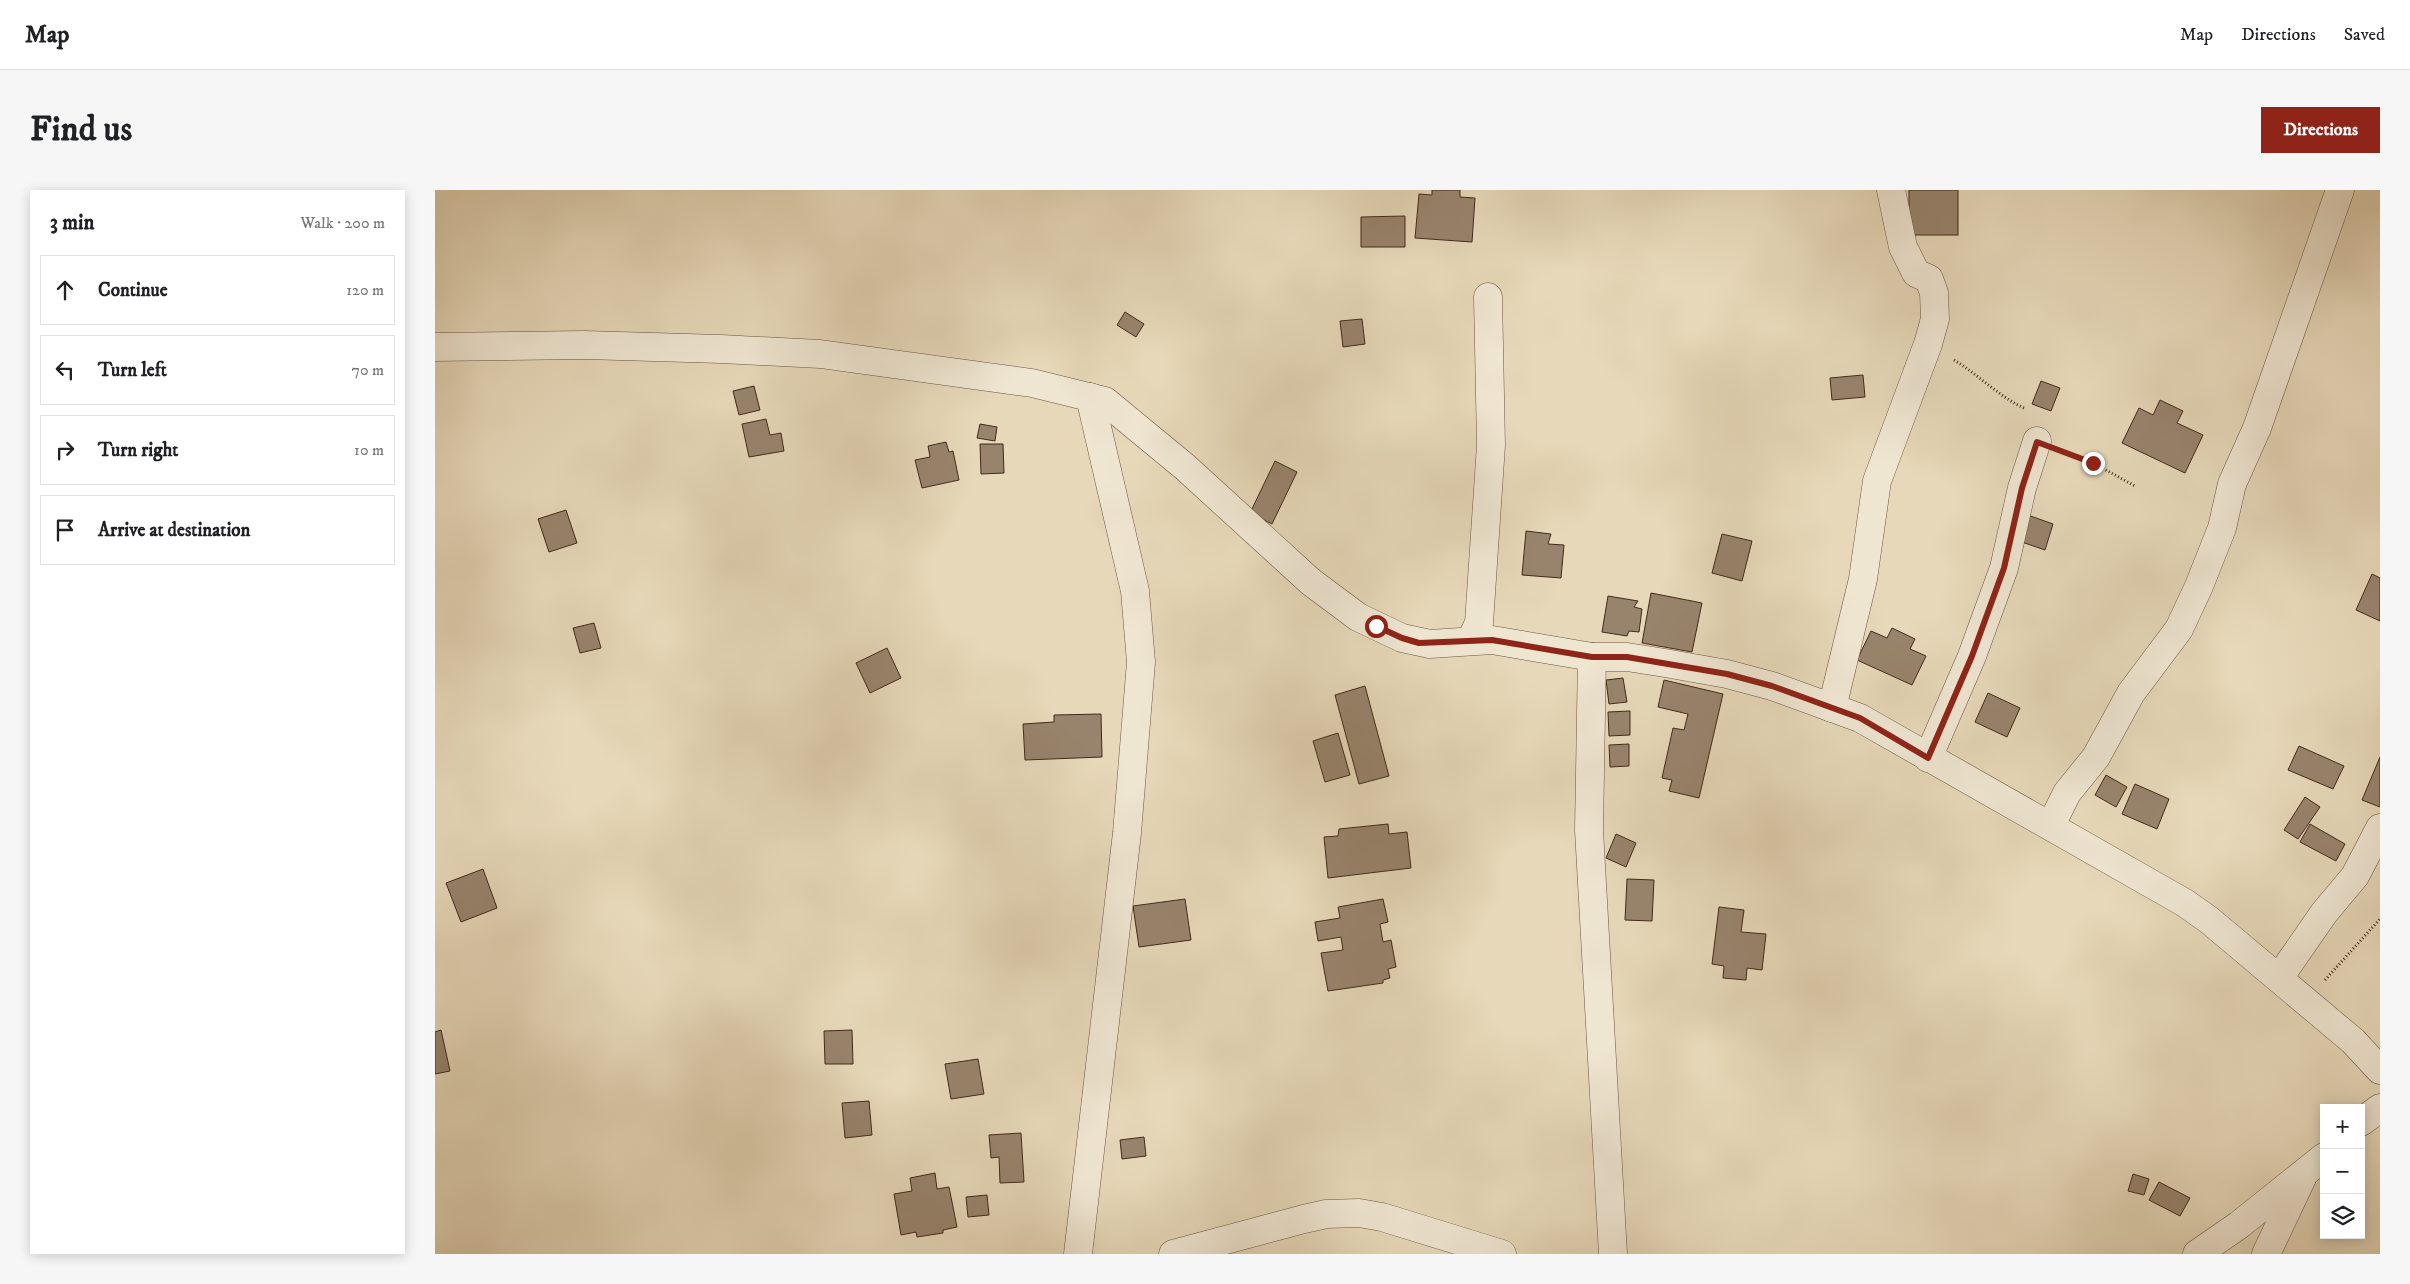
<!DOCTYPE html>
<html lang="en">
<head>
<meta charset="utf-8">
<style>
  :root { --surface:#fff; --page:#f6f6f6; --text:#202124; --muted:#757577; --line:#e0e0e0; --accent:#8f2418 }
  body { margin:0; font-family:"IM FELL DW Pica",serif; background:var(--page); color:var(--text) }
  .controls { position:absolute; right:15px; bottom:15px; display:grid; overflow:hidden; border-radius:0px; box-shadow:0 2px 12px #0003 }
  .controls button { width:45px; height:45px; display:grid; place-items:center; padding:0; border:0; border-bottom:1px solid var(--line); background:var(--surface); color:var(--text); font:25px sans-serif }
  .stop { position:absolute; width:15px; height:15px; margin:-11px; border:4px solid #8f2418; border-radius:50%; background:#fff }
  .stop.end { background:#8f2418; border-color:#fff; box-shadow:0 1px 5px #0008 }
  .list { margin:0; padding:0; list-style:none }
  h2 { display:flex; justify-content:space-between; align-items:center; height:65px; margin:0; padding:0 20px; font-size:21px }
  h2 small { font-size:16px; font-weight:400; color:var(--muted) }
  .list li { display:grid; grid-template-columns:32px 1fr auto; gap:15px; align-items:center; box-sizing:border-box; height:70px; margin:0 10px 10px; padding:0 10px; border:1px solid var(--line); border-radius:0px }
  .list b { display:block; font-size:19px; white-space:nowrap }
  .list em { font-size:16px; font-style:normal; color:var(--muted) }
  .icon { flex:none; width:28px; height:28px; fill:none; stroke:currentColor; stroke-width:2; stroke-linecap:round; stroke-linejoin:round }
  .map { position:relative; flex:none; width:1945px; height:1064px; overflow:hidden; border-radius:0px }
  header { display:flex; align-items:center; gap:30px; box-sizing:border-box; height:70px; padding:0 25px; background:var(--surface); border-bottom:1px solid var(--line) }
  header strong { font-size:24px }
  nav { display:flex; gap:28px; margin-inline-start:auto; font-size:18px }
  .intro { display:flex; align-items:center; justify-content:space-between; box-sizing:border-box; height:120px; padding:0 30px }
  h1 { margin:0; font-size:35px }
  .button { padding:12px 22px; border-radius:0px; background:var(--accent); color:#fff; font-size:18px; font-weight:700 }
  main { display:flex; gap:30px; padding:0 30px }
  aside { flex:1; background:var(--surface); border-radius:0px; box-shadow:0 2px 12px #0003 }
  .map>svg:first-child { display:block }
</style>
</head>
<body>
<header>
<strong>Map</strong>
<nav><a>Map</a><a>Directions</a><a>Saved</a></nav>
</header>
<div class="intro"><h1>Find us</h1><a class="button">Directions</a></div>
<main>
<aside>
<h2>3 min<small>Walk · 200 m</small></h2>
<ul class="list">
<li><svg class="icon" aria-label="ahead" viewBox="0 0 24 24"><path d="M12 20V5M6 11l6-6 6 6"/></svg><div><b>Continue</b></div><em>120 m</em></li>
<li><svg class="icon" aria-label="left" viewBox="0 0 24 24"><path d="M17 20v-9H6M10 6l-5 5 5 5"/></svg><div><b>Turn left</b></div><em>70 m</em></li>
<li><svg class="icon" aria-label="right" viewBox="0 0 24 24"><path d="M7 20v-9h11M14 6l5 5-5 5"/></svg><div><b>Turn right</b></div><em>10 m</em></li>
<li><svg class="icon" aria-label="arrive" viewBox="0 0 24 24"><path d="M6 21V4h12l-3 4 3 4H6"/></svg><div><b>Arrive at destination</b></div></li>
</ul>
</aside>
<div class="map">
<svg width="1945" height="1064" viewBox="0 0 1945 1064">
  <rect width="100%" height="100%" fill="#e6d8b9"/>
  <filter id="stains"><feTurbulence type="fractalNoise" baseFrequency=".004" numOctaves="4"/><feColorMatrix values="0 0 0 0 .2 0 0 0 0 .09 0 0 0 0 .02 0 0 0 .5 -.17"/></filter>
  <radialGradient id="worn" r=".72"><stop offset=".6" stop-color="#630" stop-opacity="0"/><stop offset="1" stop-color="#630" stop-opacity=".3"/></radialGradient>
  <g fill="#98846d" stroke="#43291b">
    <path d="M997,0H1025V7L1040,8L1037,52L980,48L984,4L997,5Z"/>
    <rect x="1474" y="0" width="49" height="45"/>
    <path d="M970,26V57H926V27Z"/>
    <path d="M690,122L709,134L701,147L682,135Z"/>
    <path d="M927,129L930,154L908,157L905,131Z"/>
    <path d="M1428,185L1430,207L1397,210L1395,188Z"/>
    <path d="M1606,191L1625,198L1616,221L1597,214Z"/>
    <path d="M319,196L325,220L304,225L298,201Z"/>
    <path d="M1725,210L1748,221L1742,233L1768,245L1750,283L1687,253L1704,218L1718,225Z"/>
    <path d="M331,229L335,245L346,243L349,261L314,267L307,234Z"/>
    <path d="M545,234L562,237L560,251L542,248Z"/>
    <path d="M511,252L514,262L518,261L524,290L487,298L480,270L495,267L493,256Z"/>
    <path d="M545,254H568L569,283L546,284Z"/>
    <path d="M840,271L862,282L837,334L815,323Z"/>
    <path d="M131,320L142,353L114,362L103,329Z"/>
    <path d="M1590,324L1618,334L1610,360L1581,350Z"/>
    <path d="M1091,341L1116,344L1113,354L1129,355L1126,388L1087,385Z"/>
    <path d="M1287,344L1317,351L1307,391L1277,383Z"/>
    <path d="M1937,384L1945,388V431L1921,420Z"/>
    <path d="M1216,403L1267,413L1257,462L1207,453Z"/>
    <path d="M1173,406L1203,411L1199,417L1207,419L1204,442L1194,441L1192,446L1167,442Z"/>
    <path d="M159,433L166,458L145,463L138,438Z"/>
    <path d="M1457,438L1480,449L1475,459L1491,466L1477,495L1422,470L1436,441L1452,448Z"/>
    <path d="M452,458L466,488L435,503L421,473Z"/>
    <path d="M1188,488L1192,512L1174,514L1171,490Z"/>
    <path d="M1229,490L1288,504L1264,608L1234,601L1237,590L1227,588L1238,538L1249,540L1253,524L1223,517Z"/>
    <path d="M930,496L954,586L924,594L900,505Z"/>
    <path d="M1553,503L1585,518L1572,547L1540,532Z"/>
    <path d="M1195,521V545L1174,546L1173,522Z"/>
    <path d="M666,524L667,567L590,570L588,534L619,532V525Z"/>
    <path d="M903,543L915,585L890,592L878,551Z"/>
    <path d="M1194,554V576L1175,577L1174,555Z"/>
    <path d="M1864,556L1909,576L1898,599L1853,580Z"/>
    <path d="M1945,567V617L1927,610Z"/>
    <path d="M1671,585L1692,597L1681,617L1660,605Z"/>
    <path d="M1700,594L1734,609L1722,639L1687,624Z"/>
    <path d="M1870,607L1885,617L1863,649L1849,640Z"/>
    <path d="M953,634L954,644L972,642L976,678L893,688L889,647L903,646L904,639Z"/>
    <path d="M1875,634L1910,654L1901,671L1865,652Z"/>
    <path d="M1181,644L1201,653L1191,677L1171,668Z"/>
    <path d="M48,679L62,718L26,732L11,693Z"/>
    <path d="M1192,689L1219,690L1217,731L1190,730Z"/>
    <path d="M750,709L756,750L704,757L698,716Z"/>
    <path d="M948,709L953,732L945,734L948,752L956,750L961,777L953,779L955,788L948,790V793L893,801L886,763L908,760L906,747L883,751L880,732L905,728L903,717Z"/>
    <path d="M1284,717L1309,720L1306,742L1331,744L1327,780L1312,778L1311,790L1288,788L1289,776L1277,774Z"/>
    <path d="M6,840L15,881L0,884V842Z"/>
    <path d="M417,840L418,874H390L389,841Z"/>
    <path d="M543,869L549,904L516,909L510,874Z"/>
    <path d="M434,911L437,945L410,948L407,913Z"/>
    <path d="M586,943L589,992L565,993L564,967L556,968L554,945Z"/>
    <path d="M709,947L711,966L687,969L685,950Z"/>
    <path d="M500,983L502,999L514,997L522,1037L508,1040V1043L482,1047L481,1042L466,1045L459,1004L477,1001L475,988Z"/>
    <path d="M1698,984L1714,989L1709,1005L1693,1001Z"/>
    <path d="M1724,992L1755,1008L1745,1026L1714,1010Z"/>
    <path d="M552,1005L554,1025L533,1027L531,1007Z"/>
  </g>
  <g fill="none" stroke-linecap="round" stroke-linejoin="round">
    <defs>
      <g id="street">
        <path d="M0,157L150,155L286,159L385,164L597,193L670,211L750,277L876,392L923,427L967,448L995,454L1057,450L1157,467H1192L1230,473L1292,484L1337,496L1425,528L1750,713L1774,730L1918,851L1945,880"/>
        <path d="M1036,450L1044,433L1056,255L1053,107"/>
        <path d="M1157,467L1154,640L1178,1064"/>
        <path d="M1397,518L1428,389L1442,291L1493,154L1500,129L1499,103L1494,89L1481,83L1468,57L1456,0"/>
        <path d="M1493,568L1537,466L1569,378L1587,298L1602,251"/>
        <path d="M1616,635L1632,603L1661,567L1696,503L1744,439L1764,396L1787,338L1797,294L1822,238L1905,0"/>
        <path d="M1844,788L1889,723L1920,686L1945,638"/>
        <path d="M1926,932L1945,918"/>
        <path d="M643,1064L692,643L706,472L700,401L655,207"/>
        <path d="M738,1064L869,1029L891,1024L924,1023L947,1027L1067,1064"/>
        <path d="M1762,1064L1804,1035L1889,967"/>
        <path d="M1831,1064L1867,988"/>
      </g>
    </defs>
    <use href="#street" stroke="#6c5542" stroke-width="29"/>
    <g stroke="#43291b" stroke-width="3" stroke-dasharray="1 2.5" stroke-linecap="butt">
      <path d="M1519,170C1544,185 1564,207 1591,219"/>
      <path d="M1629,262L1658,273L1700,296"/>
      <path d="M1890,790L1945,729"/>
    </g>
    <use href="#street" stroke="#efe6d2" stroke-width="28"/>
  </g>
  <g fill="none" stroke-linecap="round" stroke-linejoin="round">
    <path stroke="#8f2418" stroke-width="6" d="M941,436L967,448L984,453L1057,450L1157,467H1192L1292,484L1337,496L1425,528L1493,568L1537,466L1569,378L1587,298L1602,252L1658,273"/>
  </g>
  <rect width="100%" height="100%" filter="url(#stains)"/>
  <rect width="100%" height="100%" fill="url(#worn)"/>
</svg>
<div class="controls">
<button>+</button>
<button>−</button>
<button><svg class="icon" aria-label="layers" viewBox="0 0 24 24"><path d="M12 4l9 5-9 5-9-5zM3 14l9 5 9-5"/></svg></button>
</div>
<div class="stop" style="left:941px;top:436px"></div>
<div class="stop end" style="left:1658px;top:273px"></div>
</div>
</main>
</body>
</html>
